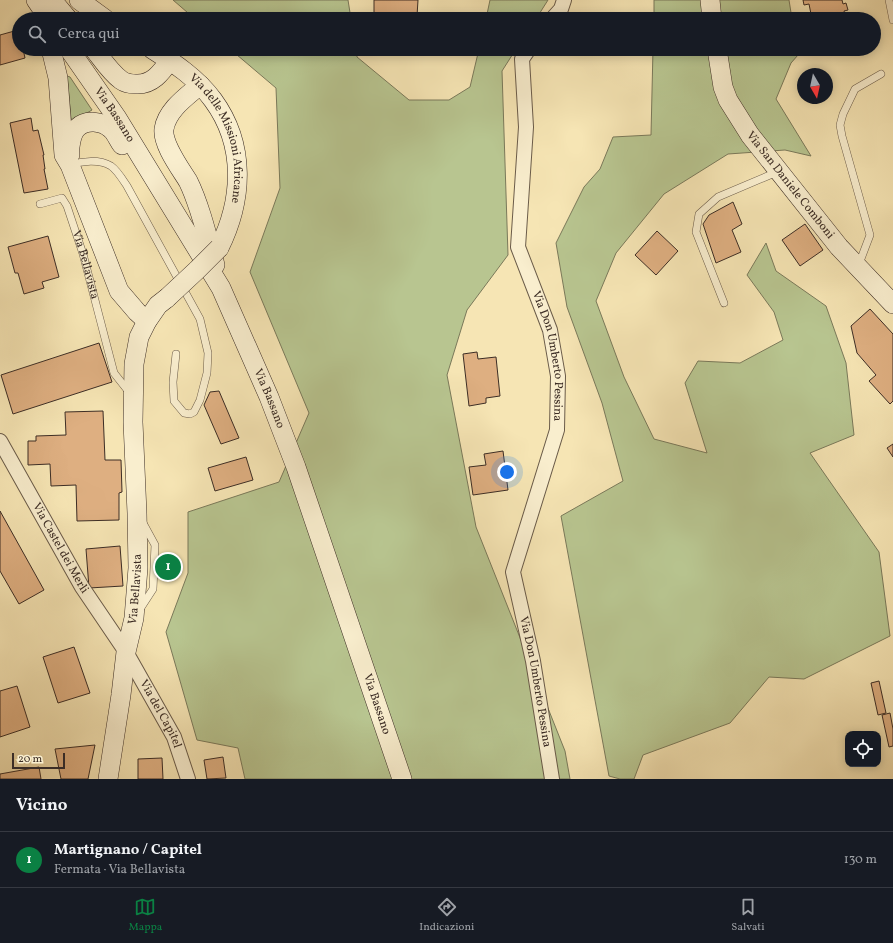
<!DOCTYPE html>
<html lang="it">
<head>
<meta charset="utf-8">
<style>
  :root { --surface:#171b24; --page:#20242c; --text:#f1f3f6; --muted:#9ea1a6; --line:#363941; --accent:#0b8043 }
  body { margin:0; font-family:Vollkorn,serif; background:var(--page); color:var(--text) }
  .controls { position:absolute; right:12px; bottom:12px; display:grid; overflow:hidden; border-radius:8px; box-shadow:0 2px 10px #0003 }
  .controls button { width:36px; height:36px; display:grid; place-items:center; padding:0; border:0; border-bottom:1px solid var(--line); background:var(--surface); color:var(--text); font:20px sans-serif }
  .compass { position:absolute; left:797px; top:68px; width:36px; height:36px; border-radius:50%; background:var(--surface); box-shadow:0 2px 10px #0003; rotate:171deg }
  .scale { position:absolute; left:12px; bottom:10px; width:53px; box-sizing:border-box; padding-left:4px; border:2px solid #3c2d25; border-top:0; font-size:11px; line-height:14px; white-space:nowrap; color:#3c2d25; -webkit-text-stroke:3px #f9eece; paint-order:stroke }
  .you { position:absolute; left:507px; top:472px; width:14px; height:14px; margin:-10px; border:3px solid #fff; border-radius:50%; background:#1a73e8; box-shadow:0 0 0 6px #1a73e833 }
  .badge { display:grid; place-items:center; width:26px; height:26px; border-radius:50%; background:var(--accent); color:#fff; font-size:13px; font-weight:700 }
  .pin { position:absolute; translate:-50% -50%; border:2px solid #fff; box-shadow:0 1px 4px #0006 }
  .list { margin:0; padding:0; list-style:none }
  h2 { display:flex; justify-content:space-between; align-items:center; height:52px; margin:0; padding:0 16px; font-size:17px }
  h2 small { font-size:13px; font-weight:400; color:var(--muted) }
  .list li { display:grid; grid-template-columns:26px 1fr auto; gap:12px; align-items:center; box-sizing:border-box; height:56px; padding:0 16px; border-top:1px solid var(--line) }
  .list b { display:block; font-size:15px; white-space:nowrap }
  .list p { margin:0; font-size:13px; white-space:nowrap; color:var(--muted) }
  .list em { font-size:13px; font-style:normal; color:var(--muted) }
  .icon { flex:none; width:22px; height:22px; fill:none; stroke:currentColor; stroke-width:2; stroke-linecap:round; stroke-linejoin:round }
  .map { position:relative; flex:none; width:893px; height:779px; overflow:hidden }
  .search { position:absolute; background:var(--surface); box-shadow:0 2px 10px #0003; left:12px; right:12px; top:12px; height:44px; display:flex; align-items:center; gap:10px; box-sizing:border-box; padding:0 14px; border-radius:22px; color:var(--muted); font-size:15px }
  .sheet { height:108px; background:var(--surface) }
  nav { display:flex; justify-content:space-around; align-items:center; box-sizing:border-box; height:56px; border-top:1px solid var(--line); background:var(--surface); font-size:11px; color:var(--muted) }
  nav a { display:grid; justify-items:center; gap:2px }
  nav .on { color:var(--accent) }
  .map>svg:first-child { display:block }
</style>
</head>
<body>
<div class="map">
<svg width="893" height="779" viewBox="0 0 893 779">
  <rect width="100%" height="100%" fill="#f6e5b4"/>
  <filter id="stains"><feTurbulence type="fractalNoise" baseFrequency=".005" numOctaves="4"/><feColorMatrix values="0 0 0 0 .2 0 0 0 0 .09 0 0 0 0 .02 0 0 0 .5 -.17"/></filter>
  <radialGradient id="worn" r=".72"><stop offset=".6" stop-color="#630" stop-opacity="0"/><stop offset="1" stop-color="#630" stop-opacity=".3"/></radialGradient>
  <g fill="#b8c590" stroke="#7a795a">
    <path d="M173,0H348L351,19H195Z"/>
    <path d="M490,0H548L536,19H486Z"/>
    <path d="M654,0H789L792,19H654Z"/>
    <path d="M230,49H356L357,57L409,100H449L470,87L479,49H516L502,71L508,255L467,310L447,375L476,527L565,751L570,779H245L238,748L197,740L166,632L188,573V512L279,482L309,413L250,272L280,188L276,88Z"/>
    <path d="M653,49H797L798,55L791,63L776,99L811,156L785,150L728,154L664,194L616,253L596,301L624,377L654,439L707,453L685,383L698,361L740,363L783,340L774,312L747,275L766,243L776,271L826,306L846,363L854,435L810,453L879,552L890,636L804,679L769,677L730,723L643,755L634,779H620L609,776L561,516L623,481L602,403L567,307L556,243L584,187L600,169L613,137L651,135Z"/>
    <path d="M67,76L70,77L92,110L75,120L71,119Z"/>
  </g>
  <g fill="#deaf81" stroke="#3c2d25">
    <path d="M374,0H418L417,16H374Z"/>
    <path d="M803,0H842L843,4L846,3L848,10L844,11L846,19H812L809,4L804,5Z"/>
    <path d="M18,30L19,49H23L25,58L0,65V35Z"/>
    <path d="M31,118L33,131L38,130L44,155H43L45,169H44L48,189L24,193L10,123Z"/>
    <path d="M733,202L742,224L732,230L741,252L716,263L703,224L709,215Z"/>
    <path d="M805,224L823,250L800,266L782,240Z"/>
    <path d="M657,231L678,251L656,275L635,255Z"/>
    <path d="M48,236L59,277L42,282L44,288L24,294L18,273H15L8,247Z"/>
    <path d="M870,309L893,334V401L890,404L869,381L876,375L857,353L851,326Z"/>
    <path d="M99,343L112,382L13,414L1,375Z"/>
    <path d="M477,352L478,359L496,357L500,396L486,398V403L469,406L463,354Z"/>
    <path d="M219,391L239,438L221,444L204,405L210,392Z"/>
    <path d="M103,411L105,460H121L122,492L119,493V520L77,521L76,485L51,486L50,464L28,465V441H36V436L66,435L65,412Z"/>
    <path d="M893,444V457L887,448Z"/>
    <path d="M503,451L508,490L473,495L469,467L486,465L484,454Z"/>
    <path d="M246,457L253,480L215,491L208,468Z"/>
    <path d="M0,511L44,590L19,604L0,571Z"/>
    <path d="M120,546L123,586L89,588L86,549Z"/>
    <path d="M74,647L90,693L58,703L43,657Z"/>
    <path d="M879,681L886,713L878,715L871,683Z"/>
    <path d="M17,686L30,727L0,737V691Z"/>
    <path d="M890,713L893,729V746L889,747L882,715Z"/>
    <path d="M95,745L88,779H61L55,749Z"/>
    <path d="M223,757L226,778L207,779L204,760Z"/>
    <path d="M162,758L163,779H138V759Z"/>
    <path d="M39,767L41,779H0V774Z"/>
  </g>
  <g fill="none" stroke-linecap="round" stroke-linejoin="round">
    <defs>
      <g id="lane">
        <path d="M889,0L893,20"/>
        <path d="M70,165C82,161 99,159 111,166C117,170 123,180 127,186L200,319L208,353L207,373L200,400L194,412L190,414L184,413L174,401L173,382L176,354"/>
        <path id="s1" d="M40,204L62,198L67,206L83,254L114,373L129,392"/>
        <path d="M859,264L870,235L842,136L840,125L843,114L855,89L881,74"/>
        <path d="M724,303L696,232L699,214L718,197L777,172"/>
        <path d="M140,609L153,589L155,545L143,523"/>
      </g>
      <g id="street">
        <path d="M552,19L561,9L564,0"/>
        <path id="s2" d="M529,49L522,59L526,127L518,247L550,330L558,376L557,430L513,572L533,661L552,779"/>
        <path id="s3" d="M0,441L82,587L126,652L174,737L188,779"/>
      </g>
      <g id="secondary">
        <path d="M36,0L49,19"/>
        <path d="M52,0L68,19"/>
        <path d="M79,0L105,19"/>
        <path d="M710,0L712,19"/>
        <path d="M51,49L58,78L64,155L70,165L119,291L137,312L147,321"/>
        <path id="s4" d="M69,49L117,118L221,288L269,397L296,467L402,779"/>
        <path d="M94,49C102,59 110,72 121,80C125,83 130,84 136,84C152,85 161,73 170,60"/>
        <path id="s5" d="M152,49C174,63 197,78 213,100C246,145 243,200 219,248"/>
        <path id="s6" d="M717,49L723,87L728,100L750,135L839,247L893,304"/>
        <path d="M200,85C186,97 167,110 164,129C162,144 180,168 188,181C200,205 208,239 215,265"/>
        <path d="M70,155C69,148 71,134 77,128C86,119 102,121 111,129C116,133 118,140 122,145"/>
        <path id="s7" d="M108,779L121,695L126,652L134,618L138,568L137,513L133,422L134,364L139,337L147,321L158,305L167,298"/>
      </g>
    </defs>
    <use href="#lane" stroke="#6a5b49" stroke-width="8"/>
    <use href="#street" stroke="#6a5b49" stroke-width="16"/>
    <use href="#secondary" stroke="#3c2d25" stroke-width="20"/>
    <use href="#lane" stroke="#f9eece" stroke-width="7"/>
    <use href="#street" stroke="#f9eece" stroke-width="14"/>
    <use href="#secondary" stroke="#f9eece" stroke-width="19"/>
    <defs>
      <path id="secondary-bridge" d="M167,298L197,270L219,248"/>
    </defs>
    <use href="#secondary-bridge" stroke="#3c2d25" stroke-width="20" stroke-linecap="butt"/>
    <use href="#secondary-bridge" stroke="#f9eece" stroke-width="19"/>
  </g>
  <g text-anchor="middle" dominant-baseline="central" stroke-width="3.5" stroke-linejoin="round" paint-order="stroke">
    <g font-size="12" fill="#3c2d25" stroke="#f9eece">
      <text stroke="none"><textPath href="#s4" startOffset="80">Via Bassano</textPath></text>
      <text stroke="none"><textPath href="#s5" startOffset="118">Via delle Missioni Africane</textPath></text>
      <text stroke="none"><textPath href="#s6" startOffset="158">Via San Daniele Comboni</textPath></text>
      <text stroke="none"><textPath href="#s1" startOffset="94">Via Bellavista</textPath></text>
      <text stroke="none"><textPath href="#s2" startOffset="315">Via Don Umberto Pessina</textPath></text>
      <text stroke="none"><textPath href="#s4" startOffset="404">Via Bassano</textPath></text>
      <text stroke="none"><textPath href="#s3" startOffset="123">Via Castel dei Merli</textPath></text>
      <text stroke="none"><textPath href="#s7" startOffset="192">Via Bellavista</textPath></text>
      <text stroke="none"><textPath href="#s2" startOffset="651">Via Don Umberto Pessina</textPath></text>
      <text stroke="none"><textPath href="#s4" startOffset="728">Via Bassano</textPath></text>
      <text stroke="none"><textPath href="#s3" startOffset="317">Via del Capitel</textPath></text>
    </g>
  </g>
  <rect width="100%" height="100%" filter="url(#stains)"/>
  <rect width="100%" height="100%" fill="url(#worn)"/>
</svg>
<div class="controls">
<button><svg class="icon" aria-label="locate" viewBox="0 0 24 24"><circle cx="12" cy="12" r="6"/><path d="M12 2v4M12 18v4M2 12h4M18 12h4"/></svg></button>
</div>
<svg class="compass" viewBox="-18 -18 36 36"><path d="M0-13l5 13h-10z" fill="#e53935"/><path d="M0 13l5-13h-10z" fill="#9ea1a6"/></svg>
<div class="scale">20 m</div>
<div class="you"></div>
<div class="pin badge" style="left:168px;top:567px">1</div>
<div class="search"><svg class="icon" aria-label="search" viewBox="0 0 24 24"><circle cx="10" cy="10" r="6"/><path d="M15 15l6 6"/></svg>Cerca qui</div>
</div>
<section class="sheet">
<h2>Vicino<small></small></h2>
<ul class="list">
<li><span class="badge">1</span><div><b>Martignano / Capitel</b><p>Fermata · Via Bellavista</p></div><em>130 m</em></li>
</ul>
</section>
<nav>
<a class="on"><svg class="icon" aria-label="map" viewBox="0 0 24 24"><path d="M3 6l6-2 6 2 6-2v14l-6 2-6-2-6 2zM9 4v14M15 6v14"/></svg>Mappa</a>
<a><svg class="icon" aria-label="directions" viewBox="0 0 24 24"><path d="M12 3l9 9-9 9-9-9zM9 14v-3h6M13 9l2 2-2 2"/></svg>Indicazioni</a>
<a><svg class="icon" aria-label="saved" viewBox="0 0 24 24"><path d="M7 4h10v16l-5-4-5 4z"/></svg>Salvati</a>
</nav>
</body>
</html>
